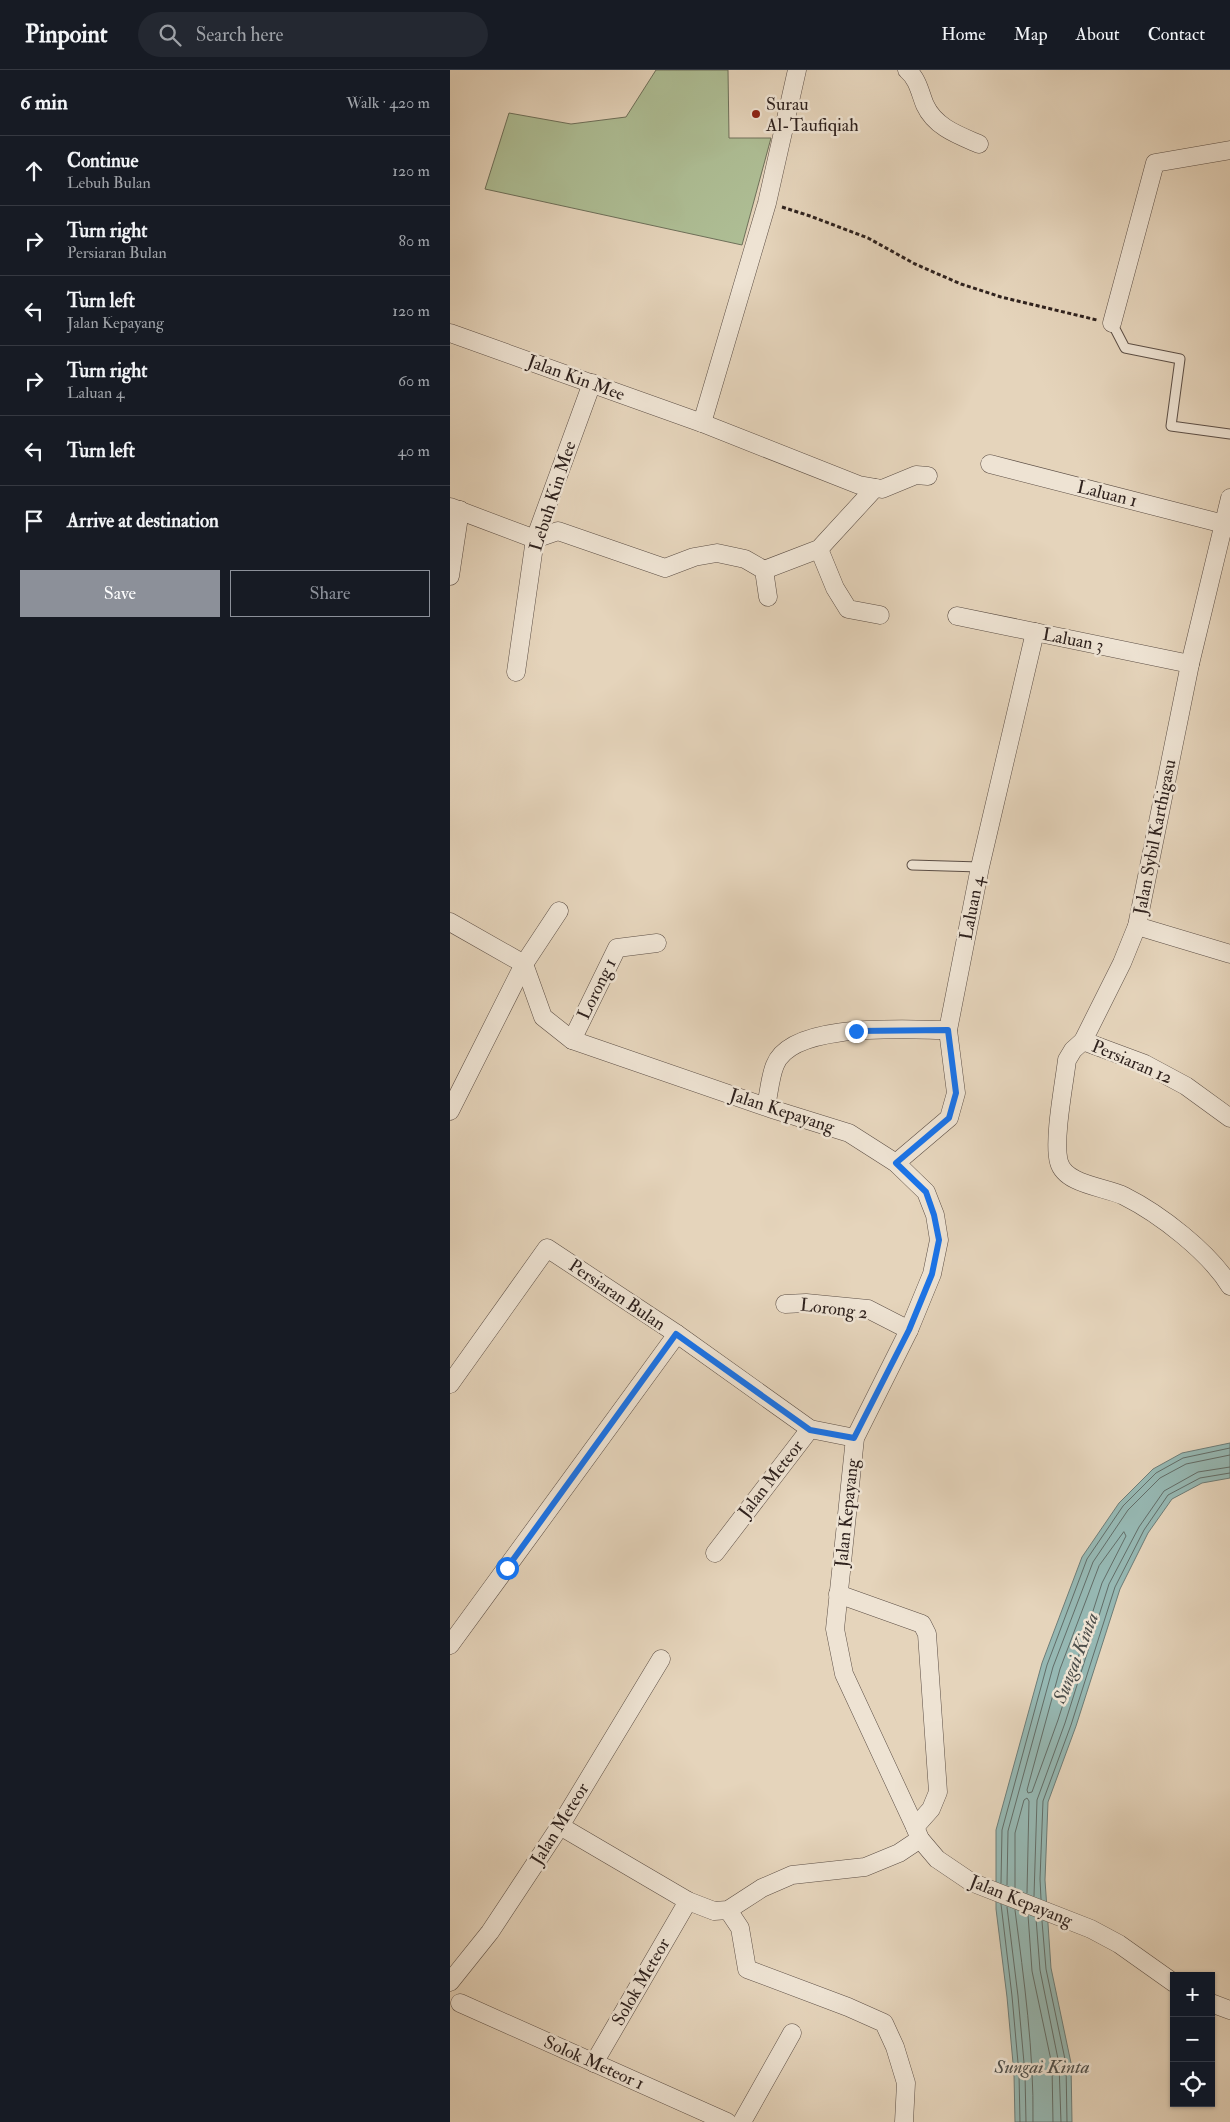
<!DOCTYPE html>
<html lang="en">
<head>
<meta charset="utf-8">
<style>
  :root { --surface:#171b24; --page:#242831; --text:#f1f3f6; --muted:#9ea1a6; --line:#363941; --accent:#8c9099 }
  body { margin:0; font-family:"IM FELL Double Pica",serif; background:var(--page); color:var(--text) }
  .controls { position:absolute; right:15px; bottom:15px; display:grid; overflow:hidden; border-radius:0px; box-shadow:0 1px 4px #0004 }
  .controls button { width:45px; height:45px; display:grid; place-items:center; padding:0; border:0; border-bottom:1px solid var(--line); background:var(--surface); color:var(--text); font:25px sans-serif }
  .stop { position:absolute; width:15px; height:15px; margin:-11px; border:4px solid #1a73e8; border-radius:50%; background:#fff }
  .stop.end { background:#1a73e8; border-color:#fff; box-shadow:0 1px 5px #0008 }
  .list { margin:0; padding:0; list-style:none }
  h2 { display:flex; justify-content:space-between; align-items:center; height:65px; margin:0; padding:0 20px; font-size:21px }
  h2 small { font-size:16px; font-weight:400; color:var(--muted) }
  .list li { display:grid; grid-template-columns:32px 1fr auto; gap:15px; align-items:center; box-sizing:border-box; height:70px; padding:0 20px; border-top:1px solid var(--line) }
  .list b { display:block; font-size:19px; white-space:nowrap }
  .list p { margin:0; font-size:16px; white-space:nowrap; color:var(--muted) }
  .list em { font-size:16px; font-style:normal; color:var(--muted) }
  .actions { display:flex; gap:10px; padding:15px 20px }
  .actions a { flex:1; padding:11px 0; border:1px solid var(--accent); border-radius:0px; text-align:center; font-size:18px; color:var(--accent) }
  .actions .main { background:var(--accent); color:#fff }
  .icon { flex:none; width:28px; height:28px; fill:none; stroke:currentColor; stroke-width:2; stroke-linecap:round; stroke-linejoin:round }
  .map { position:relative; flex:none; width:780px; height:2052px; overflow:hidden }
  header { display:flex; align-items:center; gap:30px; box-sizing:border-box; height:70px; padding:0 25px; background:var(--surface); border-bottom:1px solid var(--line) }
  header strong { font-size:24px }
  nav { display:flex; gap:28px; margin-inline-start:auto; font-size:18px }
  .search { width:350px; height:45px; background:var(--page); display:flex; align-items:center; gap:12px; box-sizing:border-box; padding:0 18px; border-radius:28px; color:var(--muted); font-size:19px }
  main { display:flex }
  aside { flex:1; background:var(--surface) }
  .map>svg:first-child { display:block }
</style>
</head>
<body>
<header>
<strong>Pinpoint</strong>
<div class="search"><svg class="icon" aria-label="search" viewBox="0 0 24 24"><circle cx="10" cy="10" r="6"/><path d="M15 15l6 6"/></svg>Search here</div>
<nav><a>Home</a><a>Map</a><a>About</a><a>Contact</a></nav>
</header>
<main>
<aside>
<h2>6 min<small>Walk · 420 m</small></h2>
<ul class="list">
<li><svg class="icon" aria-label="ahead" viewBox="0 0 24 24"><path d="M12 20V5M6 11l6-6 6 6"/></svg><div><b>Continue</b><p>Lebuh Bulan</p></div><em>120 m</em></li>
<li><svg class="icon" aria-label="right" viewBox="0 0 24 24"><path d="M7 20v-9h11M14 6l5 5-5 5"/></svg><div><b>Turn right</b><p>Persiaran Bulan</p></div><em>80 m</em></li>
<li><svg class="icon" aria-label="left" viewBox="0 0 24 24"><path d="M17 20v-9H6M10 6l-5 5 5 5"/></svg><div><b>Turn left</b><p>Jalan Kepayang</p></div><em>120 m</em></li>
<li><svg class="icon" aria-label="right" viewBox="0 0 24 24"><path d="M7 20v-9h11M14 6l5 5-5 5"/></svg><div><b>Turn right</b><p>Laluan 4</p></div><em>60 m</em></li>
<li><svg class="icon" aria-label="left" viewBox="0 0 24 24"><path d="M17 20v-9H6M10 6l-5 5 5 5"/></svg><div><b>Turn left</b></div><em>40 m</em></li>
<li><svg class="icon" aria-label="arrive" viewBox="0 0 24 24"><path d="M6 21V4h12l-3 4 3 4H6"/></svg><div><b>Arrive at destination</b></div></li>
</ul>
<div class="actions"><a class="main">Save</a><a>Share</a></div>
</aside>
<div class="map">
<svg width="780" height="2052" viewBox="0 0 780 2052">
  <rect width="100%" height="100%" fill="#e5d4bb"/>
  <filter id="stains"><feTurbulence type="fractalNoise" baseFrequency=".004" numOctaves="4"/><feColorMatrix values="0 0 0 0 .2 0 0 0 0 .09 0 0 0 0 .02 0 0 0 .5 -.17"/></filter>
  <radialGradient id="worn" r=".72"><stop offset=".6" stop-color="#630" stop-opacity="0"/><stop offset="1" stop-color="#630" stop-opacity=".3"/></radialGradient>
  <path fill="#aebe95" stroke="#6e705a" d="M206,0H278L279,68H321L292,175L35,119L59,43L121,54L176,47Z"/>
  <path fill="#96b8b3" stroke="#6d7c77" d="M780,1373V1408L752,1413L722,1429L698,1463L670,1519L626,1656L598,1732L595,1810L601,1898L621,1993L622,2052H565L564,2004L557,1927L546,1839V1760L592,1593L632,1487L669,1433L703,1399L732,1383Z"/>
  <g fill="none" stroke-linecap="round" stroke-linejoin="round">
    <g stroke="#626d68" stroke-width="1">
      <path d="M674,1462L676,1466L652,1513L608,1650L582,1722L578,1723L577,1720L610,1599L649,1496Z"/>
      <path d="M551,1813L552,1760L597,1595L637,1489L673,1436L706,1403L733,1388L780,1378"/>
      <path d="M557,1815L558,1761L603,1597L643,1492L678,1440L710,1408L736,1394L780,1385"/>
      <path d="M565,1818V1763L574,1730L577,1728L579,1731L577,1823"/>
      <path d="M584,1826L587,1730L615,1653L659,1514L689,1457L714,1421L748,1402L780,1397"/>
      <path d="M591,1829L590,1809L593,1731L621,1655L665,1517L694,1460L718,1425L750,1408L780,1403"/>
      <path d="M551,1834L562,1926L569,2004L570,2052"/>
      <path d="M557,1837L568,1926L575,2004L576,2052"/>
      <path d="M565,1840C574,1910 584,1981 583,2052"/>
      <path d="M578,1845L582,1901L602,1995L603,2052"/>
      <path d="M586,1848L590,1900L609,1994L611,2052"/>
      <path d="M592,1851L596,1899L616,1994L617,2052"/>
    </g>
    <defs>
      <g id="lane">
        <path d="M662,253L675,278L730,289L721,356L780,364"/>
        <path d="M462,795L530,797"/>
      </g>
      <g id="street">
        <path d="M457,0C468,9 470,23 475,35C485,57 508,65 529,74"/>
        <path d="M662,253L705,93L780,80"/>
        <path d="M0,263L252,353L409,415L432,419L466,405L478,406"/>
        <path d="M252,353L317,133L347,0"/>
        <path d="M540,394L774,454"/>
        <path d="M780,428L740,594L687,856L672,893L633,971L623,980L617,990C614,1015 603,1071 609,1092C615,1115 656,1117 674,1126C710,1144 759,1182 780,1216"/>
        <path d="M0,437L85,469L108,461L215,498L244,487L267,483L295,489L314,500L318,527"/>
        <path d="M369,479L385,518L398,539L430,545"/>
        <path d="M314,500L369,479L425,418"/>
        <path d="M0,506L10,440"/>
        <path d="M507,546L740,594"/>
        <path d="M66,602L85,469L142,313"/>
        <path d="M0,852L74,894L93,947L122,970L325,1040L399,1063L446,1093L476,1122L485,1145L489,1170L482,1204L459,1260L405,1368L385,1559L394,1604L465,1757L470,1769L487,1789L521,1812L641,1859L669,1874L724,1913"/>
        <path d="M687,856L780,884"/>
        <path d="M122,970L167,878L207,873"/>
        <path d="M633,971L695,994L736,1016L780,1048"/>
        <path d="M316,1036C319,1023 320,1007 325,995C342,951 458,960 498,960"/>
        <path d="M0,1041L74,894L109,841"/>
        <path d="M446,1093L499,1048L506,1023L498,960L530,797L585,562"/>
        <path d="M335,1234L356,1233L418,1239L459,1260"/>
        <path d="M0,1314L97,1178L227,1264L360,1359L405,1368"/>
        <path d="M265,1483L360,1359"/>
        <path d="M388,1524L472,1554L477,1564L488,1722L481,1739L465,1757"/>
        <path d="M0,1575L227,1264"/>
        <path d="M110,1756L238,1831L264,1841L278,1840L312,1818L342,1805L415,1797L449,1783L470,1769"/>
        <path d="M278,1840L290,1858L297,1899L398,1937L434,1953L445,1977L456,2013L454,2052"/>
        <path d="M0,1912L40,1862L110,1756L211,1589"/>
        <path d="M10,1933L277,2052"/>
        <path d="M761,1933L780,1940"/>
        <path d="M144,1993L238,1831"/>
        <path d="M292,2052L342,1963"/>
      </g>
    </defs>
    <use href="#lane" stroke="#5c4e45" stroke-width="11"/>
    <use href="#street" stroke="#5c4e45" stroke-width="19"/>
    <path stroke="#2f221e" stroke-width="3" stroke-dasharray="4 2.5" stroke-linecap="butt" d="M332,137L360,146L418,168L465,194L511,214L551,227L647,250"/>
    <use href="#lane" stroke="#eee3d3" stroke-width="9"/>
    <use href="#street" stroke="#eee3d3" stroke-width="18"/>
  </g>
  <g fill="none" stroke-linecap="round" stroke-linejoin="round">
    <path stroke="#1a73e8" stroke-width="6" d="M57,1498L226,1264L360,1360L404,1368L459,1260L482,1204L489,1170L484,1145L476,1122L446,1093L499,1048L506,1023L498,960L406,961"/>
  </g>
  <circle fill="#8f2418" stroke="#eee3d3" stroke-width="2" cx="306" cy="44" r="5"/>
  <g text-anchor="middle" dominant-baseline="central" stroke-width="5" stroke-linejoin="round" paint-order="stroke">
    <g font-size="18" fill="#2f221e" stroke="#eee3d3" text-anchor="start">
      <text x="316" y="34">Surau<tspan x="316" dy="21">Al-Taufiqiah</tspan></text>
    </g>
    <g font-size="18" fill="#2f221e" stroke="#eee3d3">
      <text transform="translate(126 308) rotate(20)">Jalan Kin Mee</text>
      <text transform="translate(657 424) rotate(14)">Laluan 1</text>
      <text transform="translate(103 426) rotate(-72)">Lebuh Kin Mee</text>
      <text transform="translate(623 570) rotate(11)">Laluan 3</text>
      <text transform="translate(705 767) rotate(-79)">Jalan Sybil Karthigasu</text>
      <text transform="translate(522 838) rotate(-79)">Laluan 4</text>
      <text transform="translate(147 919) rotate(-64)">Lorong 1</text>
      <text transform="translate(682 992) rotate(23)">Persiaran 12</text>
      <text transform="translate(332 1041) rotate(18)">Jalan Kepayang</text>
      <text transform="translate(167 1225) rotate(34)">Persiaran Bulan</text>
      <text transform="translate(384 1239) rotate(7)">Lorong 2</text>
      <text transform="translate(321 1409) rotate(-52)">Jalan Meteor</text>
      <text transform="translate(397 1443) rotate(-84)">Jalan Kepayang</text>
      <text transform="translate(110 1754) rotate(-58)">Jalan Meteor</text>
      <text transform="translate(571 1831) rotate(22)">Jalan Kepayang</text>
      <text transform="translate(191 1912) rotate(-60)">Solok Meteor</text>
      <text transform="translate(144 1993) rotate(24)">Solok Meteor 1</text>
    </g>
    <g font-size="19" font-style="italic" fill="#4e4f4b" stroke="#eee3d3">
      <text transform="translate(626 1588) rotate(-69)">Sungai Kinta</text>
      <text x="592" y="1997">Sungai Kinta</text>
    </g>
  </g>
  <rect width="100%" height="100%" filter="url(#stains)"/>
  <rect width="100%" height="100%" fill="url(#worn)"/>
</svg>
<div class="controls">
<button>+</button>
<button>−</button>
<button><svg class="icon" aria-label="locate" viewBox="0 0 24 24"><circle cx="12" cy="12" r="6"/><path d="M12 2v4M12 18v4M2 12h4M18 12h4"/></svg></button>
</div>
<div class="stop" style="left:57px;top:1498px"></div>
<div class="stop end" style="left:406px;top:961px"></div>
</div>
</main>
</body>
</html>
